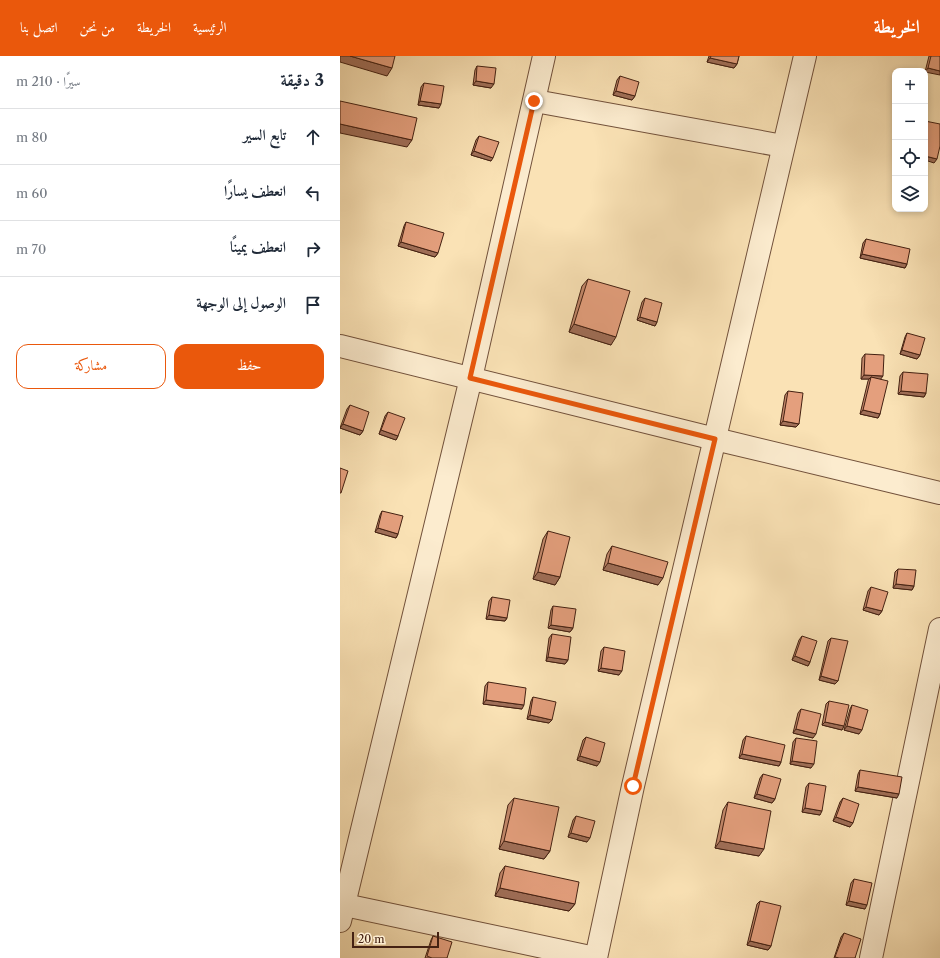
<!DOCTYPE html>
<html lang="ar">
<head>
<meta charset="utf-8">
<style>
  :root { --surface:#fff; --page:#f6f6f7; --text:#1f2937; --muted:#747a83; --line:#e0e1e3; --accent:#ea580c }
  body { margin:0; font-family:"Libre Caslon Text",Amiri,serif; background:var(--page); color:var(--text); direction:rtl }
  .controls { position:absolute; right:12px; top:12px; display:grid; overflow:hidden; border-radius:8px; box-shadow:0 2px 6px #0003 }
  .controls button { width:36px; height:36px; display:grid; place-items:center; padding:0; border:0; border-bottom:1px solid var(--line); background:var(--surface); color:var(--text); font:20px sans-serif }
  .scale { position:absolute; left:12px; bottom:10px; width:87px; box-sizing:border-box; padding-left:4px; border:2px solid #442112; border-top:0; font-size:11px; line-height:14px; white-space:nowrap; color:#442112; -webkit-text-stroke:3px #fceccf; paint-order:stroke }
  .stop { position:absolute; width:12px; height:12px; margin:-9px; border:3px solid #ea580c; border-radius:50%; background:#fff }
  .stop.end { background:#ea580c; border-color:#fff; box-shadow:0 1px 4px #0008 }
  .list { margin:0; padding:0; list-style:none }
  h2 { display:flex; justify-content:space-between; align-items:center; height:52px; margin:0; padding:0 16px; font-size:17px }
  h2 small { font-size:13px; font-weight:400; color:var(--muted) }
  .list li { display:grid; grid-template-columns:26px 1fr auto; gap:12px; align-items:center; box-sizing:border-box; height:56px; padding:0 16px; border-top:1px solid var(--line) }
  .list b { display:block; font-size:15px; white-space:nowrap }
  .list em { font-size:13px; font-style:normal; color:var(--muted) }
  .actions { display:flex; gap:8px; padding:12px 16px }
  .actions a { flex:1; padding:9px 0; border:1px solid var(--accent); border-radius:12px; text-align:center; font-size:14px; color:var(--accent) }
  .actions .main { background:var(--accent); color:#fff }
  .icon { flex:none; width:22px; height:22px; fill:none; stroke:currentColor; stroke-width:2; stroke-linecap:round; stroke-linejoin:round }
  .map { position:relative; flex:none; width:600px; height:902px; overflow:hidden; direction:ltr }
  header { display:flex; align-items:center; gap:24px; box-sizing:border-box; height:56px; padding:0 20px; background:var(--accent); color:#fff }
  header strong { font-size:19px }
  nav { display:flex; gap:22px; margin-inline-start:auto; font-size:14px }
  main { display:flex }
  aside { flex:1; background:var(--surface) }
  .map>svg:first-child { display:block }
</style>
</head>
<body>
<header>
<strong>الخريطة</strong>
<nav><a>الرئيسية</a><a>الخريطة</a><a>من نحن</a><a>اتصل بنا</a></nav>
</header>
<main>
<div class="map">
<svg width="600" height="902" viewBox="0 0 600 902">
  <rect width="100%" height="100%" fill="#fae2b5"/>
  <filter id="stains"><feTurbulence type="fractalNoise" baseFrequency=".005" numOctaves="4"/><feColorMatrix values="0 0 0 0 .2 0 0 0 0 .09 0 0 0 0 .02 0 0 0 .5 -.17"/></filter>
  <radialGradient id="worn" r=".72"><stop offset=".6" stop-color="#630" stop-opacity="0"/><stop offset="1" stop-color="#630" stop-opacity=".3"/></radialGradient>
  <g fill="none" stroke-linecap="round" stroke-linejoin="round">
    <defs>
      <g id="street">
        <path d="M195,45L443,90"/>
        <path d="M0,290L375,383L600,437"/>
        <path d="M0,848L255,902"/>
        <path d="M0,865L131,322L204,0"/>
        <path d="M256,902L293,730L465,0"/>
        <path d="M531,902L600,573"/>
      </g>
    </defs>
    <use href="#street" stroke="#72513b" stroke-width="24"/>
    <use href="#street" stroke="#fceccf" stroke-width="22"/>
  </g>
  <g fill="#c4896c" stroke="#442112">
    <path d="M369,0H399L397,8L394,12L367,6Z"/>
    <path d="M589,0H600L585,16Z"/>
    <path d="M137,10L151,32L133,29L135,14Z"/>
    <path d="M280,20L295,40L292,44L273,39L277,24Z"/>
    <path d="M84,27L99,52L78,49L81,31Z"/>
    <path d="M139,80L151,105L131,99L136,84Z"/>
    <path d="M66,166L98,197L95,201L58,190L64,170Z"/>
    <path d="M526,183L567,208L565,212L520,202L523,187Z"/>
    <path d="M248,223L271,289L229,276L242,230Z"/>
    <path d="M305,242L317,266L315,270L297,264L302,246Z"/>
    <path d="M567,277L580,299L577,303L560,298L565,281Z"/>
    <path d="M525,298L540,323V358L538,362L520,358L528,325L529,323H521L522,302Z"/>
    <path d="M563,316L586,337L584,341L558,338L560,320Z"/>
    <path d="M448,335L459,368L456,371L440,369L445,339Z"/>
    <path d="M10,349L23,375L20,379L0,372L7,353Z"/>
    <path d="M48,356L58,380L56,384L39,378L45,360Z"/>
    <path d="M42,455L58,478L56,482L35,476L40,459Z"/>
    <path d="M208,475L220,521L215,529L193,523L203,483Z"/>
    <path d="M272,490L318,529L263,514L267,498Z"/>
    <path d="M558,513L574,530L572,534L553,532L555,516Z"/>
    <path d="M531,531L542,555L539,559L523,554L528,535Z"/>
    <path d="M152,541L167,562L165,565L146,563L149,545Z"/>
    <path d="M213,550L233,572L230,576L208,572L211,554Z"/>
    <path d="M212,578L228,604L225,608L206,605L209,582Z"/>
    <path d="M462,580L470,606L468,610L452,604L459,584Z"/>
    <path d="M491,582L498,625L495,628L479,624L488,585Z"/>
    <path d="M264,591L279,619L258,615L261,595Z"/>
    <path d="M148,626L182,653L143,648L145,630Z"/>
    <path d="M193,641L209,667L187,663L191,645Z"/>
    <path d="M489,645L504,670L502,674L482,669L486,648Z"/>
    <path d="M512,649L519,678L504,674L510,653Z"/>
    <path d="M461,653L473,682L453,677L458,657Z"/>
    <path d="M406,680L441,706L439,710L399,702L403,684Z"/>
    <path d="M246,681L257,710L237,704L243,684Z"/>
    <path d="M456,682L471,712L450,708L453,686Z"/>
    <path d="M520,714L557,742L515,735L518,718Z"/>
    <path d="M423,718L435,743L432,747L414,742L420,722Z"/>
    <path d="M469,727L480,759L462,756L466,731Z"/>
    <path d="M174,742L210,795L204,803L159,793L168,749Z"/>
    <path d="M503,742L510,771L493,765L500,746Z"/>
    <path d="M388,746L419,800L375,792L383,754Z"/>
    <path d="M236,760L247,786L228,781L233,764Z"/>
    <path d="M165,810L235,848L229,855L155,840L160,817Z"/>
    <path d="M514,823L525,853L506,849L511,827Z"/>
    <path d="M420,845L431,890L428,894L407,889L417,848Z"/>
    <path d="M504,877L515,902H494L501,881Z"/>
    <path d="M93,880L107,902H85L91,884Z"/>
  </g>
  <g fill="#a06f58" stroke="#442112">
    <path d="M0,0H10L52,12L47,20L0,6Z"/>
    <path d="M370,2L397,8L394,12L367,6Z"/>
    <path d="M588,12L600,15V19L585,16Z"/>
    <path d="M136,25L154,28L151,32L133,29Z"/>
    <path d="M276,35L295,40L292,44L273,39Z"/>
    <path d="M80,45L101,48L99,52L78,49Z"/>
    <path d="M0,68L72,84L67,91L0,77Z"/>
    <path d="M134,95L153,102L151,105L131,99Z"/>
    <path d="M585,100L597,103L594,107L585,104Z"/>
    <path d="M61,186L98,197L95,201L58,190Z"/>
    <path d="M522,198L567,208L565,212L520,202Z"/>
    <path d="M300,261L317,266L315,270L297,264Z"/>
    <path d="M234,268L276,281L271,289L229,276Z"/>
    <path d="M562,294L580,299L577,303L560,298Z"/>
    <path d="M524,319L543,320L540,324L531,321L529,323H521Z"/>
    <path d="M561,335L586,337L584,341L558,338Z"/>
    <path d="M523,354L540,358L538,362L520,358Z"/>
    <path d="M443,365L459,368L456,371L440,369Z"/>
    <path d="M3,368L23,375L20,379L0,372Z"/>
    <path d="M41,374L58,380L56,384L39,378Z"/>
    <path d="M38,472L58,478L56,482L35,476Z"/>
    <path d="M268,507L323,522L318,529L263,514Z"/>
    <path d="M198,516L220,521L215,529L193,523Z"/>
    <path d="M556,528L574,530L572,534L553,532Z"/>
    <path d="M526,551L542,555L539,559L523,554Z"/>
    <path d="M149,559L167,562L165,565L146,563Z"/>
    <path d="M211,569L233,572L230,576L208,572Z"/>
    <path d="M455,600L470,606L468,610L452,604Z"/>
    <path d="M208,601L228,604L225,608L206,605Z"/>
    <path d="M261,612L282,615L279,619L258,615Z"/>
    <path d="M481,620L498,625L495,628L479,624Z"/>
    <path d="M146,644L184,649L182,653L143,648Z"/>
    <path d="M190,659L212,664L209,667L187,663Z"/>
    <path d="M485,666L504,670L502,674L482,669Z"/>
    <path d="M507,670L522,674L519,678L504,674Z"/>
    <path d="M456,673L476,678L473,682L453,677Z"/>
    <path d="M402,698L441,706L439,710L399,702Z"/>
    <path d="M240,700L260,706L257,710L237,704Z"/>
    <path d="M452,705L474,708L471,712L450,708Z"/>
    <path d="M518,731L559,738L557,742L515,735Z"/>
    <path d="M417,738L435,743L432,747L414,742Z"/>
    <path d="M465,752L482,755L480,759L462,756Z"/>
    <path d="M496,761L513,767L510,771L493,765Z"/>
    <path d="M231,777L250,782L247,786L228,781Z"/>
    <path d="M164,785L210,795L204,803L159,793Z"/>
    <path d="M380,785L424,793L419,800L375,792Z"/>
    <path d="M160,832L235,848L229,855L155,840Z"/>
    <path d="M509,845L527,849L525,853L506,849Z"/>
    <path d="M410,885L431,890L428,894L407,889Z"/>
  </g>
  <g fill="#e49f7d" stroke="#442112">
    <path d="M10,0H55L52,12Z"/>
    <path d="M371,0H399L397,8L370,2Z"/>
    <path d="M591,0H600V15L588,12Z"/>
    <path d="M137,10L156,12L154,28L136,25Z"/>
    <path d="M280,20L299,26L295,40L276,35Z"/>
    <path d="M84,27L104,30L101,48L80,45Z"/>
    <path d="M0,45L77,62L72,84L0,68Z"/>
    <path d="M585,65L600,68V90L597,103L585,100Z"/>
    <path d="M139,80L159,86L153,102L134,95Z"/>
    <path d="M66,166L104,177L98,197L61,186Z"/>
    <path d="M526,183L570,193L567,208L522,198Z"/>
    <path d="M248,223L290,235L276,281L234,268Z"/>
    <path d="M305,242L322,247L317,266L300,261Z"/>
    <path d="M567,277L585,282L580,299L562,294Z"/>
    <path d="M525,298L544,299L543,320L524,319Z"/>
    <path d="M563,316L588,318L586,337L561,335Z"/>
    <path d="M531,321L548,325L540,358L523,354Z"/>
    <path d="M448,335L463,337L459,368L443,365Z"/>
    <path d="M10,349L29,356L23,375L3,368Z"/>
    <path d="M48,356L65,362L58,380L41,374Z"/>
    <path d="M0,412L8,415L1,437H0Z"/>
    <path d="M42,455L63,460L58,478L38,472Z"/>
    <path d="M208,475L230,481L220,521L198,516Z"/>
    <path d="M272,490L328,506L323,522L268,507Z"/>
    <path d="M558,513L576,514L574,530L556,528Z"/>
    <path d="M531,531L548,536L542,555L526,551Z"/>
    <path d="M152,541L170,544L167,562L149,559Z"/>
    <path d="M213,550L236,553L233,572L211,569Z"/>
    <path d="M212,578L231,581L228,604L208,601Z"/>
    <path d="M462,580L477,585L470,606L455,600Z"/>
    <path d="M491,582L508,585L498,625L481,620Z"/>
    <path d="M264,591L285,595L282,615L261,612Z"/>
    <path d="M148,626L186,632L184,649L146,644Z"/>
    <path d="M193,641L216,646L212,664L190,659Z"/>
    <path d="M489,645L509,649L504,670L485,666Z"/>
    <path d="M512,649L528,654L522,674L507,670Z"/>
    <path d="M461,653L481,658L476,678L456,673Z"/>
    <path d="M406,680L445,689L441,706L402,698Z"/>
    <path d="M246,681L265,687L260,706L240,700Z"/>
    <path d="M456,682L477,685L474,708L452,705Z"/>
    <path d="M520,714L562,721L559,738L518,731Z"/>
    <path d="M423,718L441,723L435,743L417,738Z"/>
    <path d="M469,727L486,730L482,755L465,752Z"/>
    <path d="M174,742L219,751L210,795L164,785Z"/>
    <path d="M503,742L519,748L513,767L496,761Z"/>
    <path d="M388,746L431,755L424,793L380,785Z"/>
    <path d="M236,760L255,765L250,782L231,777Z"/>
    <path d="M165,810L239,826L235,848L160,832Z"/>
    <path d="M514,823L532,827L527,849L509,845Z"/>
    <path d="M420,845L441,850L431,890L410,885Z"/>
    <path d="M504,877L521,883L515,902H499L495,901Z"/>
    <path d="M93,880L112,886L107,902H92L87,900Z"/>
  </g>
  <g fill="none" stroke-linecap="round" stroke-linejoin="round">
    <path stroke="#ea580c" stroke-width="5" d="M194,45L130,322L375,383L293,730"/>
  </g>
  <rect width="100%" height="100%" filter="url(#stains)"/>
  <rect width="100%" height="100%" fill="url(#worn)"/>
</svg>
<div class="controls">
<button>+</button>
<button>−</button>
<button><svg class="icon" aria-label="locate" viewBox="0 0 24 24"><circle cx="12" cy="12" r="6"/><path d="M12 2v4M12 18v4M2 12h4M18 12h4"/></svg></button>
<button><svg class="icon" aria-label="layers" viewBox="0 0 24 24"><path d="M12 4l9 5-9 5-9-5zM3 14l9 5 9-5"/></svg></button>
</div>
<div class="scale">20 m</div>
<div class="stop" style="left:293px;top:730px"></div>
<div class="stop end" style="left:194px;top:45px"></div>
</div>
<aside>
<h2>3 دقيقة<small>سيرًا · 210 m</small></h2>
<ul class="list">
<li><svg class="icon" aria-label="ahead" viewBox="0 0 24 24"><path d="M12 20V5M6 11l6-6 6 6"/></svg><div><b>تابع السير</b></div><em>80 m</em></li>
<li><svg class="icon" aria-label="left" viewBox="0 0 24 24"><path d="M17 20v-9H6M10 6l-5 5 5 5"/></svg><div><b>انعطف يسارًا</b></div><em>60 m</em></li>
<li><svg class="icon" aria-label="right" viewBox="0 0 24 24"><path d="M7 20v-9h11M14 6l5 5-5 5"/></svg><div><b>انعطف يمينًا</b></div><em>70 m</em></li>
<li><svg class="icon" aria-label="arrive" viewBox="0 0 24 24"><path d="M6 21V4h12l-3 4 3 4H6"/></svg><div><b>الوصول إلى الوجهة</b></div></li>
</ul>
<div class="actions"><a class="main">حفظ</a><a>مشاركة</a></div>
</aside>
</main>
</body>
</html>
